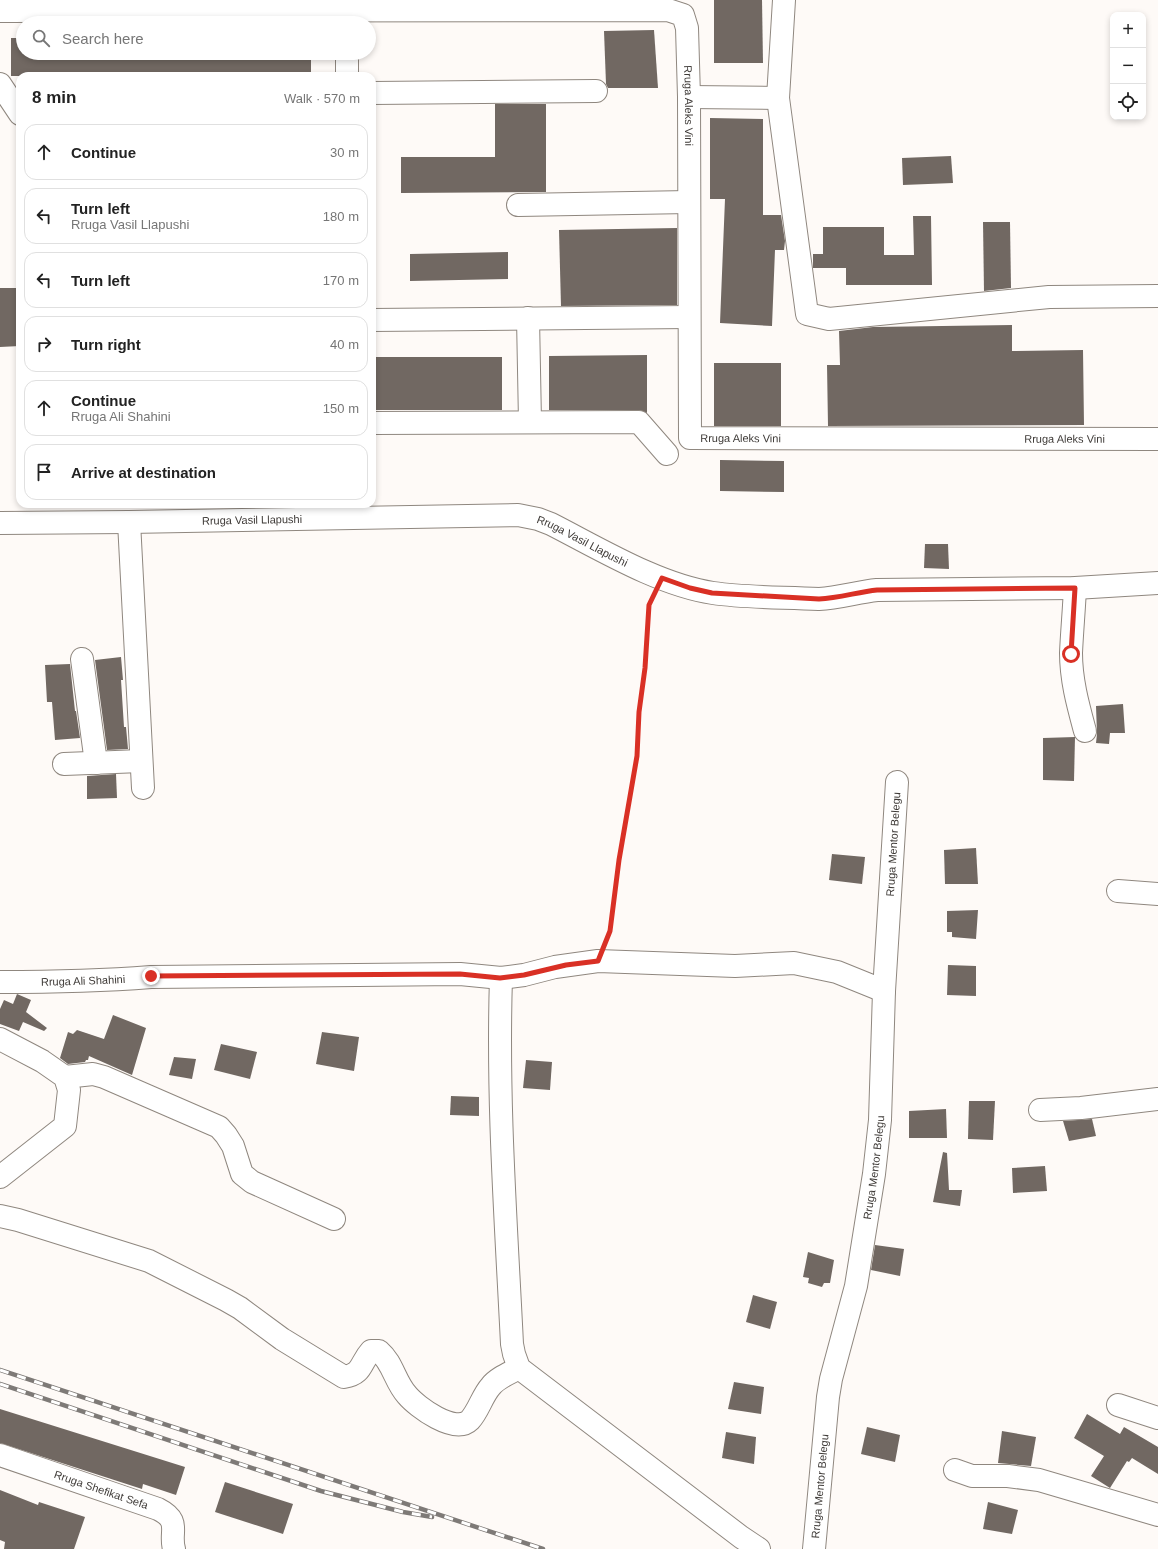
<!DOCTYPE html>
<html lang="en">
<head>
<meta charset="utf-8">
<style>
  :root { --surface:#fff; --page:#f2f2f2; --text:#222; --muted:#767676; --line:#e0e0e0 }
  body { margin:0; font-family:Arial,sans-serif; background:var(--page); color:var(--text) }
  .controls { position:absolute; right:12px; top:12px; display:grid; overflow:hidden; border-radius:8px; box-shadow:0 2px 6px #0003 }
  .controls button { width:36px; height:36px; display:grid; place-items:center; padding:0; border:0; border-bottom:1px solid var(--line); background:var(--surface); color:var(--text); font:20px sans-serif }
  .stop { position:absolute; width:12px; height:12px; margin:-9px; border:3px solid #d93025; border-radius:50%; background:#fff }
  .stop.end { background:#d93025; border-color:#fff; box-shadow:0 1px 4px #0008 }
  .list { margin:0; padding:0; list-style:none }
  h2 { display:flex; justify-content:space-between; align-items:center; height:52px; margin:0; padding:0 16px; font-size:17px }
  h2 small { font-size:13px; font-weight:400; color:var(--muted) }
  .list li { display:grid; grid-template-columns:26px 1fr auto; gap:12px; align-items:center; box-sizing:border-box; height:56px; margin:0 8px 8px; padding:0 8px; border:1px solid var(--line); border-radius:12px }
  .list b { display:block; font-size:15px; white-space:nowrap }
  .list p { margin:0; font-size:13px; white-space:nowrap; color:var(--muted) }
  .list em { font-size:13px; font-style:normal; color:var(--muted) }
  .icon { flex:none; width:22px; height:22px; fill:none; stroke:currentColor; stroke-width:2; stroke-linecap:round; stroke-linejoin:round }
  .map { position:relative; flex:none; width:1158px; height:1549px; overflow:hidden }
  .search { position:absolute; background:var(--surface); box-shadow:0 2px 6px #0003; left:16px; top:16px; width:360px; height:44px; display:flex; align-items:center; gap:10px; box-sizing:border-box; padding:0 14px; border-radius:22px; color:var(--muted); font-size:15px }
  .panel { position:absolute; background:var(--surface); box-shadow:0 2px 6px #0003; left:16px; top:72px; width:360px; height:436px; border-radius:12px }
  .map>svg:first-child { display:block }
</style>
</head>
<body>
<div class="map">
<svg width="1158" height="1549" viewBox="0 0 1158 1549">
  <rect width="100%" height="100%" fill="#fefaf7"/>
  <g fill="#716862">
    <path d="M714,0H762L763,63H714Z"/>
    <path d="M654,30L658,88H608L606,84L604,31Z"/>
    <path d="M11,38H23V53H311V76H11Z"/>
    <path d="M495,104H546V192L401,193V157H495Z"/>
    <path d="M710,118L763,119V215H781L785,241L784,250H775L772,326L720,323L725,199H710Z"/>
    <path d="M951,156L953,183L903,185L902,158Z"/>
    <path d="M913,216H931L932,285H846V268H813V254H823V227H884V255H914Z"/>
    <path d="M983,222H1010L1011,288L984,291Z"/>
    <path d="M677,228V305L561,306L559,230Z"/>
    <path d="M508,252V279L410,281V254Z"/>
    <path d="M0,288H19L20,346L0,347Z"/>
    <path d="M1012,325V351L1083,350L1084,425L828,426L827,365H840L839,331L873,327Z"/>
    <path d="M647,355V413L639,410H549V356Z"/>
    <rect x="372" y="357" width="130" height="53"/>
    <rect x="714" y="363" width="67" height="63"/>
    <path d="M720,460L784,461V492L720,491Z"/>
    <path d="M925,544H948L949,569L924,568Z"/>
    <path d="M121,657L123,680H121L124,727H126L128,749L107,750L95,660Z"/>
    <path d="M70,664L75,711H76L80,738L55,740L52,702H47L45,665Z"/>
    <path d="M1123,704L1125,733H1110L1109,744L1096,743L1097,734L1096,706Z"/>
    <path d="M1075,737L1074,781L1043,780V738Z"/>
    <path d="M116,774L117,798L87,799V776Z"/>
    <path d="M976,848L978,884H945L944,850Z"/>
    <path d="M832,854L865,857L862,884L829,880Z"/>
    <path d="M978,910L976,939L952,937V932H947V911Z"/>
    <path d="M948,965L976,966V996L947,995Z"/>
    <path d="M17,994L31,1000L26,1012L47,1028L44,1031L23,1022L19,1031L0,1024V1009L4,1000L13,1004Z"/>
    <path d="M113,1015L146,1028L132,1075L89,1056L88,1060H86L85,1062L68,1064L60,1058L68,1032L73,1034L77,1030L104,1039Z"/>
    <path d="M322,1032L359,1037L354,1071L316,1064Z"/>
    <path d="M221,1044L257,1052L250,1079L214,1070Z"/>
    <path d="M174,1057L196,1059L192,1079L169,1075Z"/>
    <path d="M526,1060L552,1062L550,1090L523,1088Z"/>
    <path d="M451,1096L479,1097V1116L450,1115Z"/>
    <path d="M969,1101H995L993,1140L968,1139Z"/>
    <path d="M946,1109L947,1138H909V1111Z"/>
    <path d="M1092,1119L1096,1136L1069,1141L1063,1121Z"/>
    <path d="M943,1152L947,1153L949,1190H962L960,1206L933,1202Z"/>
    <path d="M1045,1166L1047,1191L1013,1193L1012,1168Z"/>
    <path d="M875,1245L904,1249L900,1276L871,1270Z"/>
    <path d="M808,1252L834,1260L830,1283H824L822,1287L808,1283L809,1278L803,1277Z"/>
    <path d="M753,1295L777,1302L770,1329L746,1322Z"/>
    <path d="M734,1382L764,1387L761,1414L728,1409Z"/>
    <path d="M0,1409L185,1467L176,1495L143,1484L142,1489L0,1443Z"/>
    <path d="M1087,1414L1120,1434L1124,1427L1158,1447V1474L1132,1458L1129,1462L1127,1461L1110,1488L1091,1476L1104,1456L1074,1438Z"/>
    <path d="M867,1427L900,1435L895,1462L861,1454Z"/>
    <path d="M1002,1431L1036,1437L1031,1466L998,1463Z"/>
    <path d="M726,1432L756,1437L754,1464L722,1458Z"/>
    <path d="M225,1482L293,1504L283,1534L215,1512Z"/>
    <path d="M0,1490L38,1505L39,1502L85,1517L74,1549H4L5,1542L0,1540Z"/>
    <path d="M988,1502L1018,1510L1012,1534L983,1529Z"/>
  </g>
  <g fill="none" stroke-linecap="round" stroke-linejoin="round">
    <defs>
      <g id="minor">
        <path d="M784,0L778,98L807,314L829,319L1049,297L1158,296"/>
        <path id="s1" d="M0,11L668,10L683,15L687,28L689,97L690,438L1158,439"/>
        <path d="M347,53V76"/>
        <path d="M0,84L20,114"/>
        <path d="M372,93L596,91"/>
        <path d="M689,97L778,98"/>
        <path d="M518,205L689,202"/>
        <path d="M528,318L530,422"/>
        <path d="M372,320L689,317"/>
        <path d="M372,423L639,422L667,454"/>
        <path d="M129,522L143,788"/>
        <path id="s2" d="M0,523L129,522L518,515L538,519L551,524C600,549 659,585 713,593C747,598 784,597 819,599C839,598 858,592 877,590L1075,588L1158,583"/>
        <path d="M1075,588C1074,610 1072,631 1071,653C1071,680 1078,705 1085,731"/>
        <path d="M82,659L96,763"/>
        <path d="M64,764L141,761"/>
        <path d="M1118,891L1158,894"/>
        <path d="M501,978C497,1100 506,1222 512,1344L514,1354L519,1368L741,1537L759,1549"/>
        <path id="s3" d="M0,982C51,982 100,981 151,977L460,974L501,978L524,975L555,967L598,961L735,966L794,963L837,972L884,991"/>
        <path d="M0,1039L42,1061L65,1077L69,1090L65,1126L0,1177"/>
        <path d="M65,1077L93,1074L104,1077L219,1127L226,1135L233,1146L242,1174L252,1182L334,1219"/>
        <path d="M1040,1110L1081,1108L1158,1099"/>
        <path d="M0,1216L18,1220L149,1261L226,1300L240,1308L282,1339L344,1377C363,1374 360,1363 371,1351H379C393,1363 395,1382 407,1395C417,1407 455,1435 470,1420C479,1410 482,1396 491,1386C497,1378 510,1373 519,1368"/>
        <path d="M1118,1405L1158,1418"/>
        <path id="s4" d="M0,1455L158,1509C182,1521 169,1532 174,1549"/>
        <path d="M955,1470L972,1476H1008L1039,1480L1158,1515"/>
        <path id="s5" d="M814,1549L828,1397L831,1379L856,1286L874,1174L880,1120L884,991L897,782"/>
      </g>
    </defs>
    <use href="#minor" stroke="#8f877f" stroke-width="24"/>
    <path stroke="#aba7a4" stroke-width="2.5" stroke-dasharray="4 2" stroke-linecap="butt" d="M605,943L610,931L619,860L637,756L639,712L645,668L649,605L654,595"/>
    <use href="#minor" stroke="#fff" stroke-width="22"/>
    <defs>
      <g id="rail">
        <path d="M0,1370L543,1549"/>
        <path d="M0,1384L321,1491L403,1512L432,1517"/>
      </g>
    </defs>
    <use href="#rail" stroke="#7e7a77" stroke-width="4.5"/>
    <use href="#rail" stroke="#fff" stroke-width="3" stroke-dasharray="9" stroke-linecap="butt"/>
  </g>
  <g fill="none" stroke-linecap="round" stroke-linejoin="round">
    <path stroke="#d93025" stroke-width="5" d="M151,976L460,974L500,978L524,975L566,965L598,961L610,931L619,860L637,756L639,712L645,668L649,605L662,578L690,588L712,593L819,599C839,598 858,592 877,590L1075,588L1071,654"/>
  </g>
  <g text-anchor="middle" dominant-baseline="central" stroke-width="4" stroke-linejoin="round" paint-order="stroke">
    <g font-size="11" fill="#3e3a37" stroke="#fff">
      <text stroke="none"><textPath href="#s1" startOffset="775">Rruga Aleks Vini</textPath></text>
      <text stroke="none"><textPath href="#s1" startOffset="1158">Rruga Aleks Vini</textPath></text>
      <text stroke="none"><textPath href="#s1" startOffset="1482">Rruga Aleks Vini</textPath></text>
      <text stroke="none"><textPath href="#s2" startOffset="252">Rruga Vasil Llapushi</textPath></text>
      <text stroke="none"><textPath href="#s2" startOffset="588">Rruga Vasil Llapushi</textPath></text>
      <text stroke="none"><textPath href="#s5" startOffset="711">Rruga Mentor Belegu</textPath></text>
      <text stroke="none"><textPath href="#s3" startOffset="83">Rruga Ali Shahini</textPath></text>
      <text stroke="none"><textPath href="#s5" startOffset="387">Rruga Mentor Belegu</textPath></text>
      <text stroke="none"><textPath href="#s5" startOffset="63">Rruga Mentor Belegu</textPath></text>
      <text stroke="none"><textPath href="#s4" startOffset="107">Rruga Shefikat Sefa</textPath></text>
    </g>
  </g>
</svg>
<div class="controls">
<button>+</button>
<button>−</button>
<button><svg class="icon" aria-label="locate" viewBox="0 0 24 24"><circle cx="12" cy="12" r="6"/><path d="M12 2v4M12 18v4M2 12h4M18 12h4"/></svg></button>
</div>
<div class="stop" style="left:1071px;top:654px"></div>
<div class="stop end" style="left:151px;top:976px"></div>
<div class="search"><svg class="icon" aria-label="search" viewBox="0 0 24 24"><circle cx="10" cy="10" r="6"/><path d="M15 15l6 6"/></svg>Search here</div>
<section class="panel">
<h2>8 min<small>Walk · 570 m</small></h2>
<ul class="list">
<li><svg class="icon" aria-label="ahead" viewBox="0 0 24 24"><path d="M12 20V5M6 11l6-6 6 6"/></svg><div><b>Continue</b></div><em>30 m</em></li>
<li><svg class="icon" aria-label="left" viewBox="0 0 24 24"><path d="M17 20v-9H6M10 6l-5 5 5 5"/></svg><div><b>Turn left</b><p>Rruga Vasil Llapushi</p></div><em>180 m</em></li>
<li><svg class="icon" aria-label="left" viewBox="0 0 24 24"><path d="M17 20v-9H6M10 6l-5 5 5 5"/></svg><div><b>Turn left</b></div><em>170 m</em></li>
<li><svg class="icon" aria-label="right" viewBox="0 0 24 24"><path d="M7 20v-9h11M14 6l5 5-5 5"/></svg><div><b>Turn right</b></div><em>40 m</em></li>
<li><svg class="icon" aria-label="ahead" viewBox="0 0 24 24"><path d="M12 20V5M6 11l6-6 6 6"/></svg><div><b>Continue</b><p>Rruga Ali Shahini</p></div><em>150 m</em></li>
<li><svg class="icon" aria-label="arrive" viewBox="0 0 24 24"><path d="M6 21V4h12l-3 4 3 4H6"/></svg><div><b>Arrive at destination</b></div></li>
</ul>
</section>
</div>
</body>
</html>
